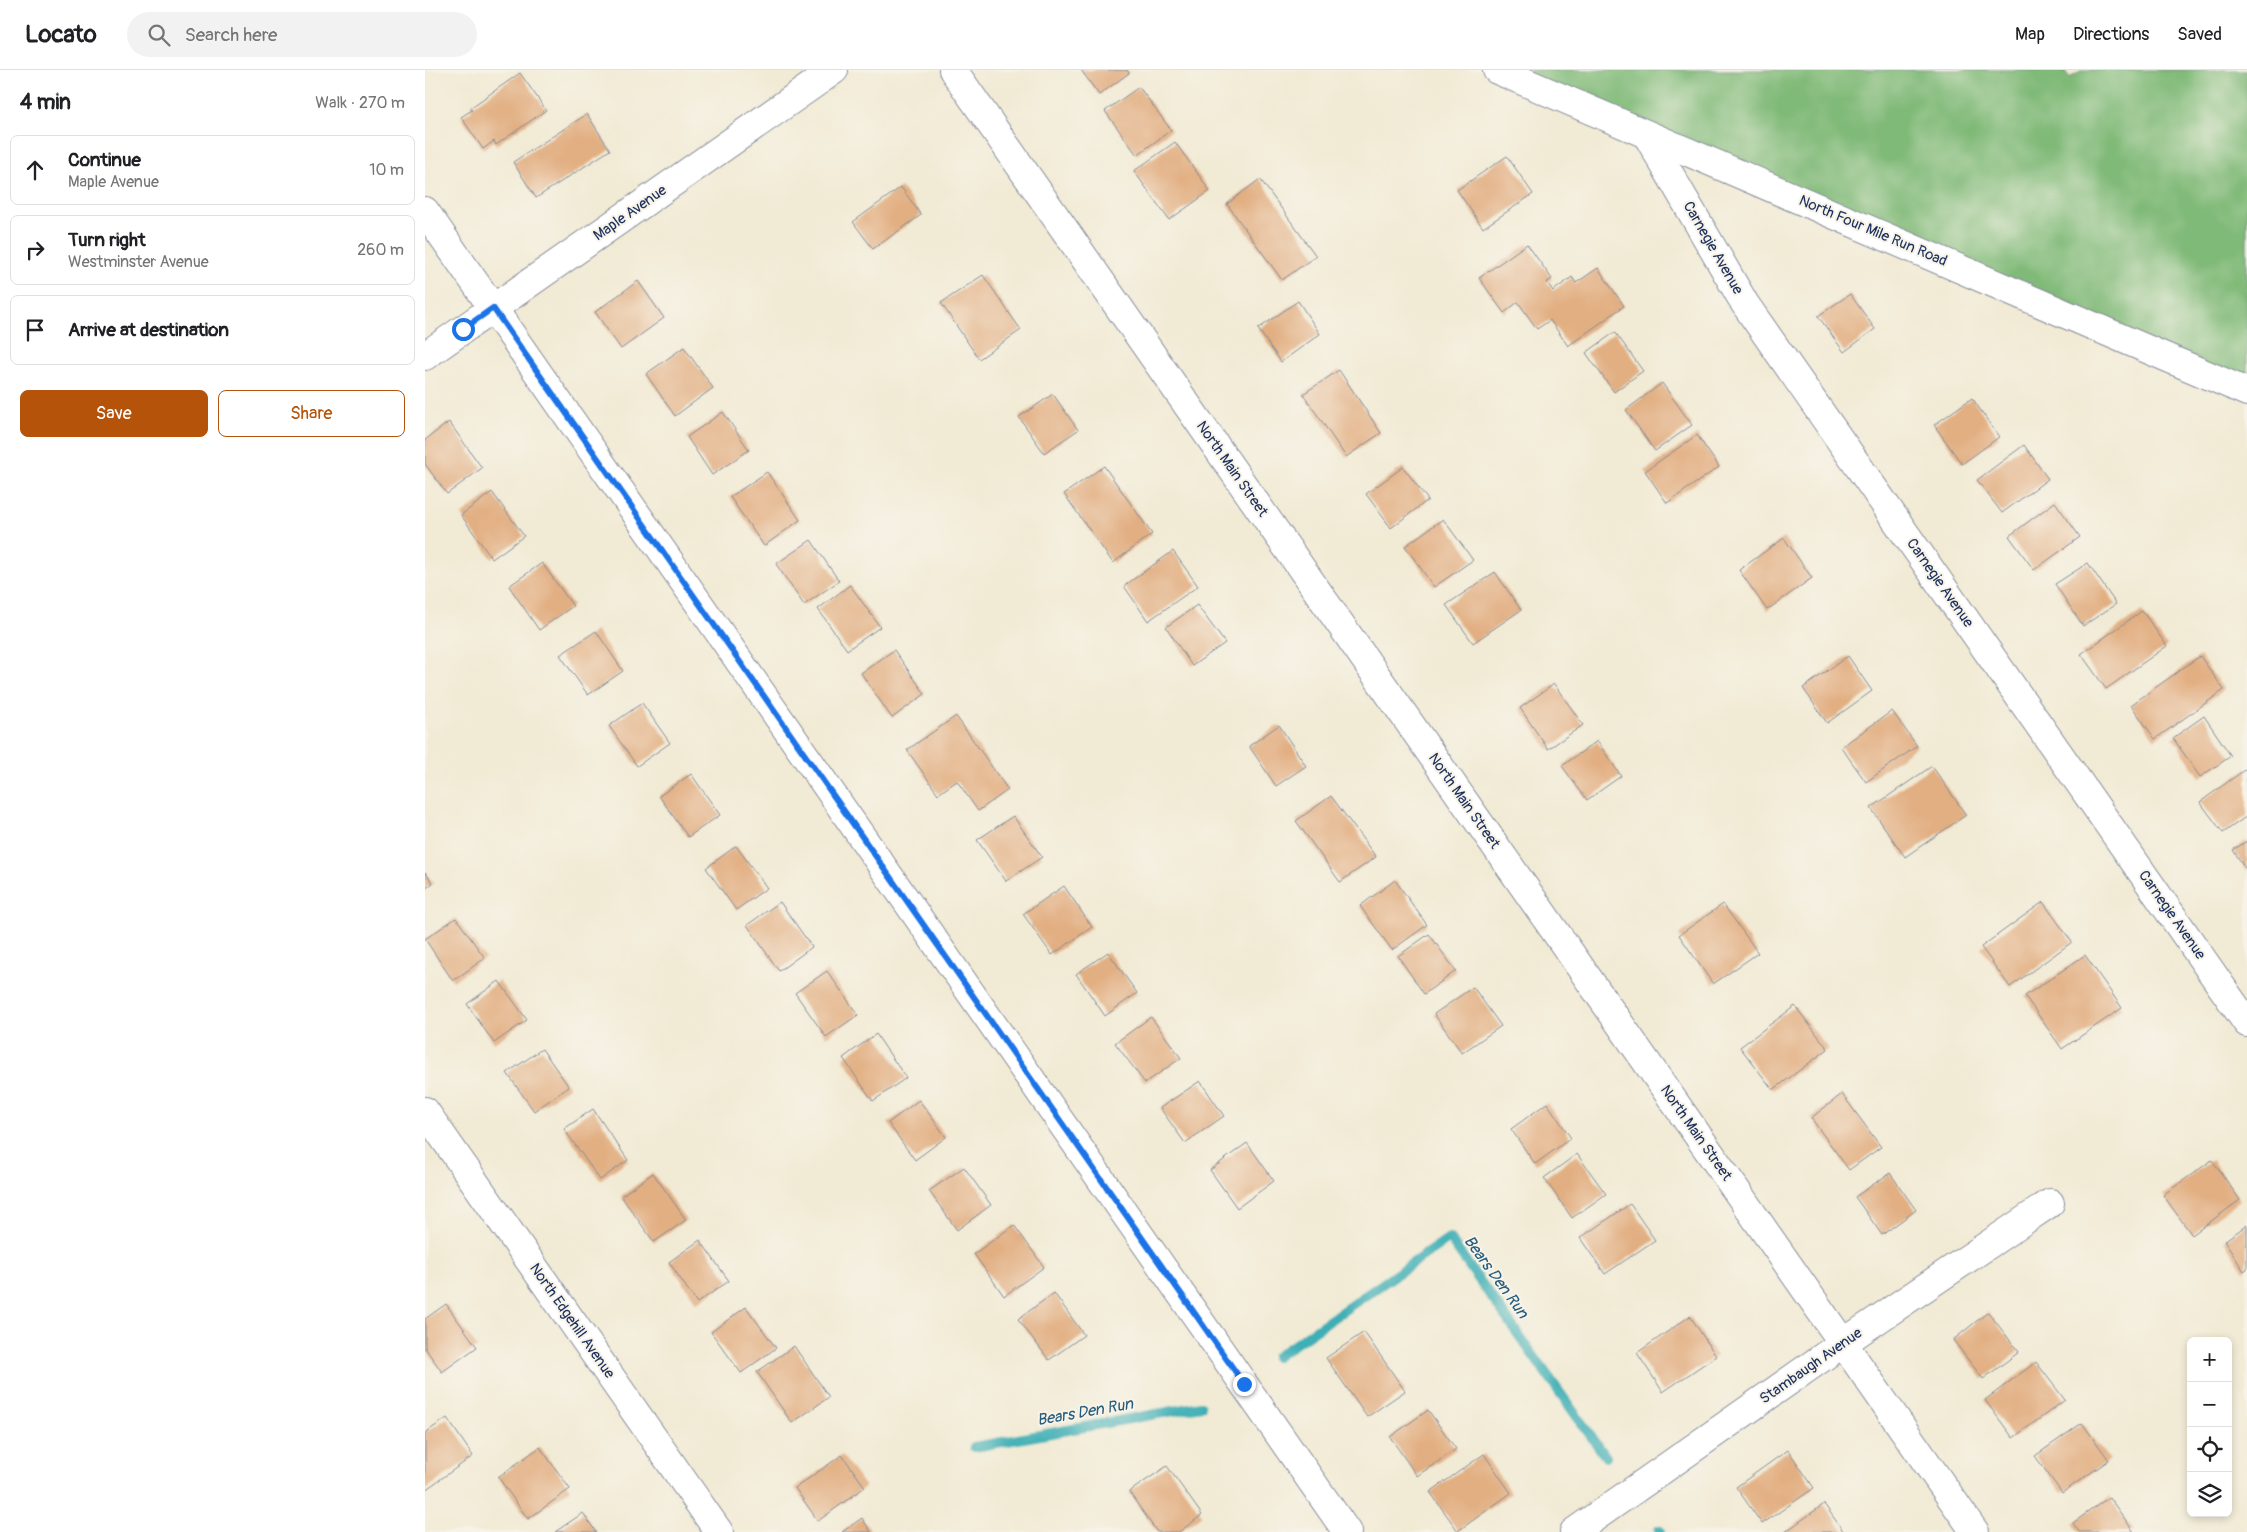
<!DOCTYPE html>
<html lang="en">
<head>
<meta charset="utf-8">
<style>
  :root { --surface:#fff; --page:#f2f2f2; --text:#202124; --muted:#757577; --line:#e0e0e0; --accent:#b45309 }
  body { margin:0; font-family:Pangolin,sans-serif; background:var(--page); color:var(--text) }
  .controls { position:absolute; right:15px; bottom:15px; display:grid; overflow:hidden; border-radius:8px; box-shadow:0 2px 8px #0003 }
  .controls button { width:45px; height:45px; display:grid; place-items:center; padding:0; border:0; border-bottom:1px solid var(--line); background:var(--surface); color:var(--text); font:25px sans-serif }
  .stop { position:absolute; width:15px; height:15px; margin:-11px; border:4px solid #1a73e8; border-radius:50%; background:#fff }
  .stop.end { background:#1a73e8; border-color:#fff; box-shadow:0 1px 5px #0008 }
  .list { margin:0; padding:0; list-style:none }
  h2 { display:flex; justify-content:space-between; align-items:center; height:65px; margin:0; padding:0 20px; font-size:21px }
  h2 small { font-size:16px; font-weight:400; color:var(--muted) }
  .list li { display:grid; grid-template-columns:32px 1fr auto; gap:15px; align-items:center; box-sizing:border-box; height:70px; margin:0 10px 10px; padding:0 10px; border:1px solid var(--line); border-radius:8px }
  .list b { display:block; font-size:19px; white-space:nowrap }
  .list p { margin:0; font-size:16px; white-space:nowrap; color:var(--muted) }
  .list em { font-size:16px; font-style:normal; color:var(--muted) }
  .actions { display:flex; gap:10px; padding:15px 20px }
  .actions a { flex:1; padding:11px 0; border:1px solid var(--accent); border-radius:8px; text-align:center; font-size:18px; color:var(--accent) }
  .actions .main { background:var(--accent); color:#fff }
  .icon { flex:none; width:28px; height:28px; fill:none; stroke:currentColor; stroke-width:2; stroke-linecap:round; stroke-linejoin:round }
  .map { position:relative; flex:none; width:1822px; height:1462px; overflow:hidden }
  header { display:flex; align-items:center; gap:30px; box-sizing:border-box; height:70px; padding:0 25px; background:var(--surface); border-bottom:1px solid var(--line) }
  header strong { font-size:24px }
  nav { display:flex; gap:28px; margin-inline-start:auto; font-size:18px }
  .search { width:350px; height:45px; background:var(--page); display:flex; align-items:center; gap:12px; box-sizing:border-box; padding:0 18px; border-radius:28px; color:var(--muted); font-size:19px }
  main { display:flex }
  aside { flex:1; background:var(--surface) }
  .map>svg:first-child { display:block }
</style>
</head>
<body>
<header>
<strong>Locato</strong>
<div class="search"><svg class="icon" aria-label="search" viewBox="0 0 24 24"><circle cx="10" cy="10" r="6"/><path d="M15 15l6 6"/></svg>Search here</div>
<nav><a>Map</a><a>Directions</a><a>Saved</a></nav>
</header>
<main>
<aside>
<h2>4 min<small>Walk · 270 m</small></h2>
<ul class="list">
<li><svg class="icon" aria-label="ahead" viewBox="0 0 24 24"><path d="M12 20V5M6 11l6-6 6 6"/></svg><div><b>Continue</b><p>Maple Avenue</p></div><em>10 m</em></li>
<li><svg class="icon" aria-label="right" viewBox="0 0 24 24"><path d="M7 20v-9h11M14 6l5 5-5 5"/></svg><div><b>Turn right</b><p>Westminster Avenue</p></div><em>260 m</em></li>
<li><svg class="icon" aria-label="arrive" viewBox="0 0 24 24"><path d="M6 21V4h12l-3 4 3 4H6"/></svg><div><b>Arrive at destination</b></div></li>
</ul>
<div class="actions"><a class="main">Save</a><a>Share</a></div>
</aside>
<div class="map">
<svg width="1822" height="1462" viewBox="0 0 1822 1462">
  <rect width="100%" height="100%" fill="#f7f3e8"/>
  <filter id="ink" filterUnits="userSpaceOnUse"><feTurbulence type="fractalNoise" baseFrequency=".02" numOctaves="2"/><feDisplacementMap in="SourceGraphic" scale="10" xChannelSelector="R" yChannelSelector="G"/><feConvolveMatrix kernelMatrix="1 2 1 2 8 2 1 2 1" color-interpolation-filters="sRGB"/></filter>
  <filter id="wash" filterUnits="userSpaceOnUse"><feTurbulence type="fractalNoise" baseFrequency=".0096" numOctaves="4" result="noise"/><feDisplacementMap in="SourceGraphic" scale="20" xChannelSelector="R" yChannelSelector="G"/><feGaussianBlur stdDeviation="1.12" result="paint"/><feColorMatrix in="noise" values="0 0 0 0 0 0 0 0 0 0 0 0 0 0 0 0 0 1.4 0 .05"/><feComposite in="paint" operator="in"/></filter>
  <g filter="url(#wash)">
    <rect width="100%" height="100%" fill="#f1ead4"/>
    <path fill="#80ba78" stroke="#4e746b" d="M1072,0H1639L1645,8L1657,0H1822V322Z"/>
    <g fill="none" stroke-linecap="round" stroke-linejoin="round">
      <g stroke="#3eafb6" stroke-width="10">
        <path d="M851,1287L1024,1168L1181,1387"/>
        <path d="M549,1377L776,1336"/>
        <path d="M1234,1460L1235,1462"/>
      </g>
    </g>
    <g id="blocks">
      <g fill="#e2af82">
        <path d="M656,0H702L704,3L674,25Z"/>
        <path d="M95,3L121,40L71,75L69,71L58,79L36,47L47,40L45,38Z"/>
        <path d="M714,17L746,60L712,85L680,41Z"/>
        <path d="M162,44L185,80L111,128L88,92Z"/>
        <path d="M750,72L785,121L744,150L709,101Z"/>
        <path d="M1082,86L1108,124L1058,158L1032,120Z"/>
        <path d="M835,109L891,186L857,210L802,134Z"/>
        <path d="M476,117L496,145L448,179L428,152Z"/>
        <path d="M1102,174L1127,209L1122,212L1128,221L1147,207L1151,213L1173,198L1199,236L1143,276L1125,250L1112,259L1093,232L1079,243L1054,208Z"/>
        <path d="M558,205L596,260L554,289L516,233Z"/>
        <path d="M213,211L239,248L196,279L170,242Z"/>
        <path d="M1425,224L1450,259L1419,282L1393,246Z"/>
        <path d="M873,231L895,264L856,292L833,259Z"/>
        <path d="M1190,262L1218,301L1189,322L1161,283Z"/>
        <path d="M259,277L288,318L250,346L221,304Z"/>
        <path d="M914,300L956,363L921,387L878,324Z"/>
        <path d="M1237,313L1267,355L1230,381L1201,340Z"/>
        <path d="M628,324L653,360L619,383L594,347Z"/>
        <path d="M1547,328L1574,367L1537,394L1509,355Z"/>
        <path d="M298,342L324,380L287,405L262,367Z"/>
        <path d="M24,352L57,398L22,424L0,394V370Z"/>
        <path d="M1272,365L1294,397L1242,433L1220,401Z"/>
        <path d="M1599,375L1623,409L1577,443L1552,410Z"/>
        <path d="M679,396L727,464L688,493L639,424Z"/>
        <path d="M978,397L1003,430L966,458L941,424Z"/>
        <path d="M342,402L375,450L339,476L305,427Z"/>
        <path d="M67,422L99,466L67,489L36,445Z"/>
        <path d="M1630,432L1655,467L1609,500L1584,466Z"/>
        <path d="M1018,449L1048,490L1009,517L980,476Z"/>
        <path d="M1359,468L1387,508L1342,540L1314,500Z"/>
        <path d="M386,470L414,511L379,535L351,494Z"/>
        <path d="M748,481L773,516L723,551L699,516Z"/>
        <path d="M117,493L148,536L114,560L84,516Z"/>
        <path d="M1663,493L1691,534L1658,556L1630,514Z"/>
        <path d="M1070,502L1096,540L1048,573L1021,535Z"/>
        <path d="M425,515L455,557L422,580L393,539Z"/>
        <path d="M772,535L800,573L767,596L741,557Z"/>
        <path d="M1717,541L1742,576L1681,619L1656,584Z"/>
        <path d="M171,561L198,601L163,625L135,585Z"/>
        <path d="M469,580L500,624L467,648L436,603Z"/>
        <path d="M1423,586L1447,621L1402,653L1378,618Z"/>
        <path d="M1775,586L1799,620L1730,669L1706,635Z"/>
        <path d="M1129,614L1158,655L1123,679L1095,638Z"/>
        <path d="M217,633L245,673L212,696L184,656Z"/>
        <path d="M1467,641L1492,676L1441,712L1416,677Z"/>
        <path d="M531,646L583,720L553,741L532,711L513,724L482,680Z"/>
        <path d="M1779,646L1806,686L1775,707L1748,668Z"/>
        <path d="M854,655L881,696L851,716L824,676Z"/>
        <path d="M1172,671L1196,706L1162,730L1137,696Z"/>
        <path d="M1507,696L1541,745L1480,787L1446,738Z"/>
        <path d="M1822,698V746L1798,763L1775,732Z"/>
        <path d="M266,704L295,745L263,767L234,726Z"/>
        <path d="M906,726L951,787L915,812L871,751Z"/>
        <path d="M588,746L617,787L581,811L552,770Z"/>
        <path d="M1822,771V801L1808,780Z"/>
        <path d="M311,776L342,818L311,840L281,798Z"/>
        <path d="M0,802L8,813L0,819Z"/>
        <path d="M970,810L1002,855L967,880L935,836Z"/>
        <path d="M639,816L667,857L627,885L598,844Z"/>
        <path d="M355,832L387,877L354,901L322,855Z"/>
        <path d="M1618,832L1647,872L1585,917L1556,877Z"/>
        <path d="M1298,834L1333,883L1288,914L1254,865Z"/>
        <path d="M31,848L60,888L28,911L0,869Z"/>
        <path d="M1004,864L1031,901L999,924L973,886Z"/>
        <path d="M683,882L712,923L680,946L651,904Z"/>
        <path d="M1660,885L1697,938L1637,979L1600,926Z"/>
        <path d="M402,901L433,945L401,967L370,923Z"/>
        <path d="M74,911L102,950L69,973L42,934Z"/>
        <path d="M1048,917L1076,956L1037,983L1009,944Z"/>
        <path d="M1370,936L1403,979L1348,1020L1315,977Z"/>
        <path d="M726,947L756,988L720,1013L690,973Z"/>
        <path d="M451,964L481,1008L448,1031L418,988Z"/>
        <path d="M117,979L144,1017L109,1041L82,1003Z"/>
        <path d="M775,1011L799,1046L760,1073L735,1038Z"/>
        <path d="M1417,1024L1456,1077L1424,1100L1386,1048Z"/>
        <path d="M494,1030L521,1067L490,1090L463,1053Z"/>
        <path d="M1122,1033L1146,1068L1110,1094L1086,1059Z"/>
        <path d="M168,1039L203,1090L175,1110L139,1059Z"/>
        <path d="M822,1073L849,1111L812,1138L785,1100Z"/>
        <path d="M1152,1084L1181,1124L1147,1148L1119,1108Z"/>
        <path d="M1787,1090L1815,1130L1767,1165L1738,1125Z"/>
        <path d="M539,1097L566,1135L532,1160L504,1121Z"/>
        <path d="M228,1103L261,1150L229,1172L196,1126Z"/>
        <path d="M1465,1103L1491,1140L1457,1165L1430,1127Z"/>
        <path d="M1205,1134L1230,1170L1180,1204L1155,1168Z"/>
        <path d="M589,1155L619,1197L579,1226L549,1184Z"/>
        <path d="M1822,1155V1199L1819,1201L1799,1171Z"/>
        <path d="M275,1170L304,1211L272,1233L244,1192Z"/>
        <path d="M629,1223L659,1265L624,1290L593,1249Z"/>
        <path d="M21,1234L52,1277L17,1302L0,1278V1249Z"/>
        <path d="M321,1237L351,1278L316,1303L286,1262Z"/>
        <path d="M1563,1242L1594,1282L1558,1309L1528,1270Z"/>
        <path d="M1265,1246L1291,1286L1238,1322L1212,1283Z"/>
        <path d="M939,1262L980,1321L942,1347L901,1288Z"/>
        <path d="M369,1276L404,1327L367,1353L332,1302Z"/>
        <path d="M1611,1292L1640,1330L1588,1368L1560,1330Z"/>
        <path d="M1003,1340L1031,1379L992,1406L965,1367Z"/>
        <path d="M22,1348L48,1386L0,1420V1363Z"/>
        <path d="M1657,1353L1684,1390L1637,1423L1610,1386Z"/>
        <path d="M115,1377L145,1419L103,1449L73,1407Z"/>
        <path d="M1363,1380L1389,1418L1337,1454L1311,1417Z"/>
        <path d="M1059,1384L1086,1423L1033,1461L1005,1422Z"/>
        <path d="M417,1385L440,1417L393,1451L370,1418Z"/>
        <path d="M742,1396L777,1445L754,1462H732L704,1422Z"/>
        <path d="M1684,1427L1709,1462H1654L1648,1453Z"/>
        <path d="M1399,1434L1419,1462H1360Z"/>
        <path d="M158,1443L171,1462H130Z"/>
        <path d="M437,1448L446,1462H417Z"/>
      </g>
    </g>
  </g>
  <g filter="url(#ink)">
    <use href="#blocks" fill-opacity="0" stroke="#868c99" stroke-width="1"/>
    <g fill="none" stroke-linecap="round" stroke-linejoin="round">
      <defs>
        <g id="minor">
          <path d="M528,0L1550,1462"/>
          <path d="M1072,0L1822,322"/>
          <path d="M1222,65L1320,234L1822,953"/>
          <path d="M0,141L922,1462"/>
          <path d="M0,286L409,0"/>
          <path d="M0,1041L294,1462"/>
          <path d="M1149,1462L1418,1273L1625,1133"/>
        </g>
      </defs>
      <use href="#minor" stroke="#868c99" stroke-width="30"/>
      <use href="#minor" stroke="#fff" stroke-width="28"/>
    </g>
  </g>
  <g fill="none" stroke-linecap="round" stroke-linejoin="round" filter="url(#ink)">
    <path stroke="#1a73e8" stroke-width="6" d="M38,259L68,238L819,1314"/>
  </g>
  <g text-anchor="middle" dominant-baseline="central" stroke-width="4" stroke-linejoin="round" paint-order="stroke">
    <g font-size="15" fill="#1b2f5e" stroke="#f7f3e8">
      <text transform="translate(205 143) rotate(-35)">Maple Avenue</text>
      <text transform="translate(1448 161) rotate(23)">North Four Mile Run Road</text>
      <text transform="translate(1288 178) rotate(60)">Carnegie Avenue</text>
      <text transform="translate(807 399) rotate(55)">North Main Street</text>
      <text transform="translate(1515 513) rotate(55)">Carnegie Avenue</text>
      <text transform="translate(1039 731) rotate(55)">North Main Street</text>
      <text transform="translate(1747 845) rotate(55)">Carnegie Avenue</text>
      <text transform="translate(1271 1063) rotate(55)">North Main Street</text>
      <text transform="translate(147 1251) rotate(55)">North Edgehill Avenue</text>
      <text transform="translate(1386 1296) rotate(-35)">Stambaugh Avenue</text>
    </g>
    <g font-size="16" font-style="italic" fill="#275c7d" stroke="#f7f3e8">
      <text transform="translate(1071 1207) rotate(54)">Bears Den Run</text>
      <text transform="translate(660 1342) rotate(-10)">Bears Den Run</text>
    </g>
  </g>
</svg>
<div class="controls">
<button>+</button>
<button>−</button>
<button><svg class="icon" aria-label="locate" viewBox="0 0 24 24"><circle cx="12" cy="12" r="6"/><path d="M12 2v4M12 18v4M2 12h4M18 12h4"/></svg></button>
<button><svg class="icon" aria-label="layers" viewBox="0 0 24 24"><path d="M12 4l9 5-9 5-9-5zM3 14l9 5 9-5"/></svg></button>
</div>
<div class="stop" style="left:38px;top:259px"></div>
<div class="stop end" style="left:819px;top:1314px"></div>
</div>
</main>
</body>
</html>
